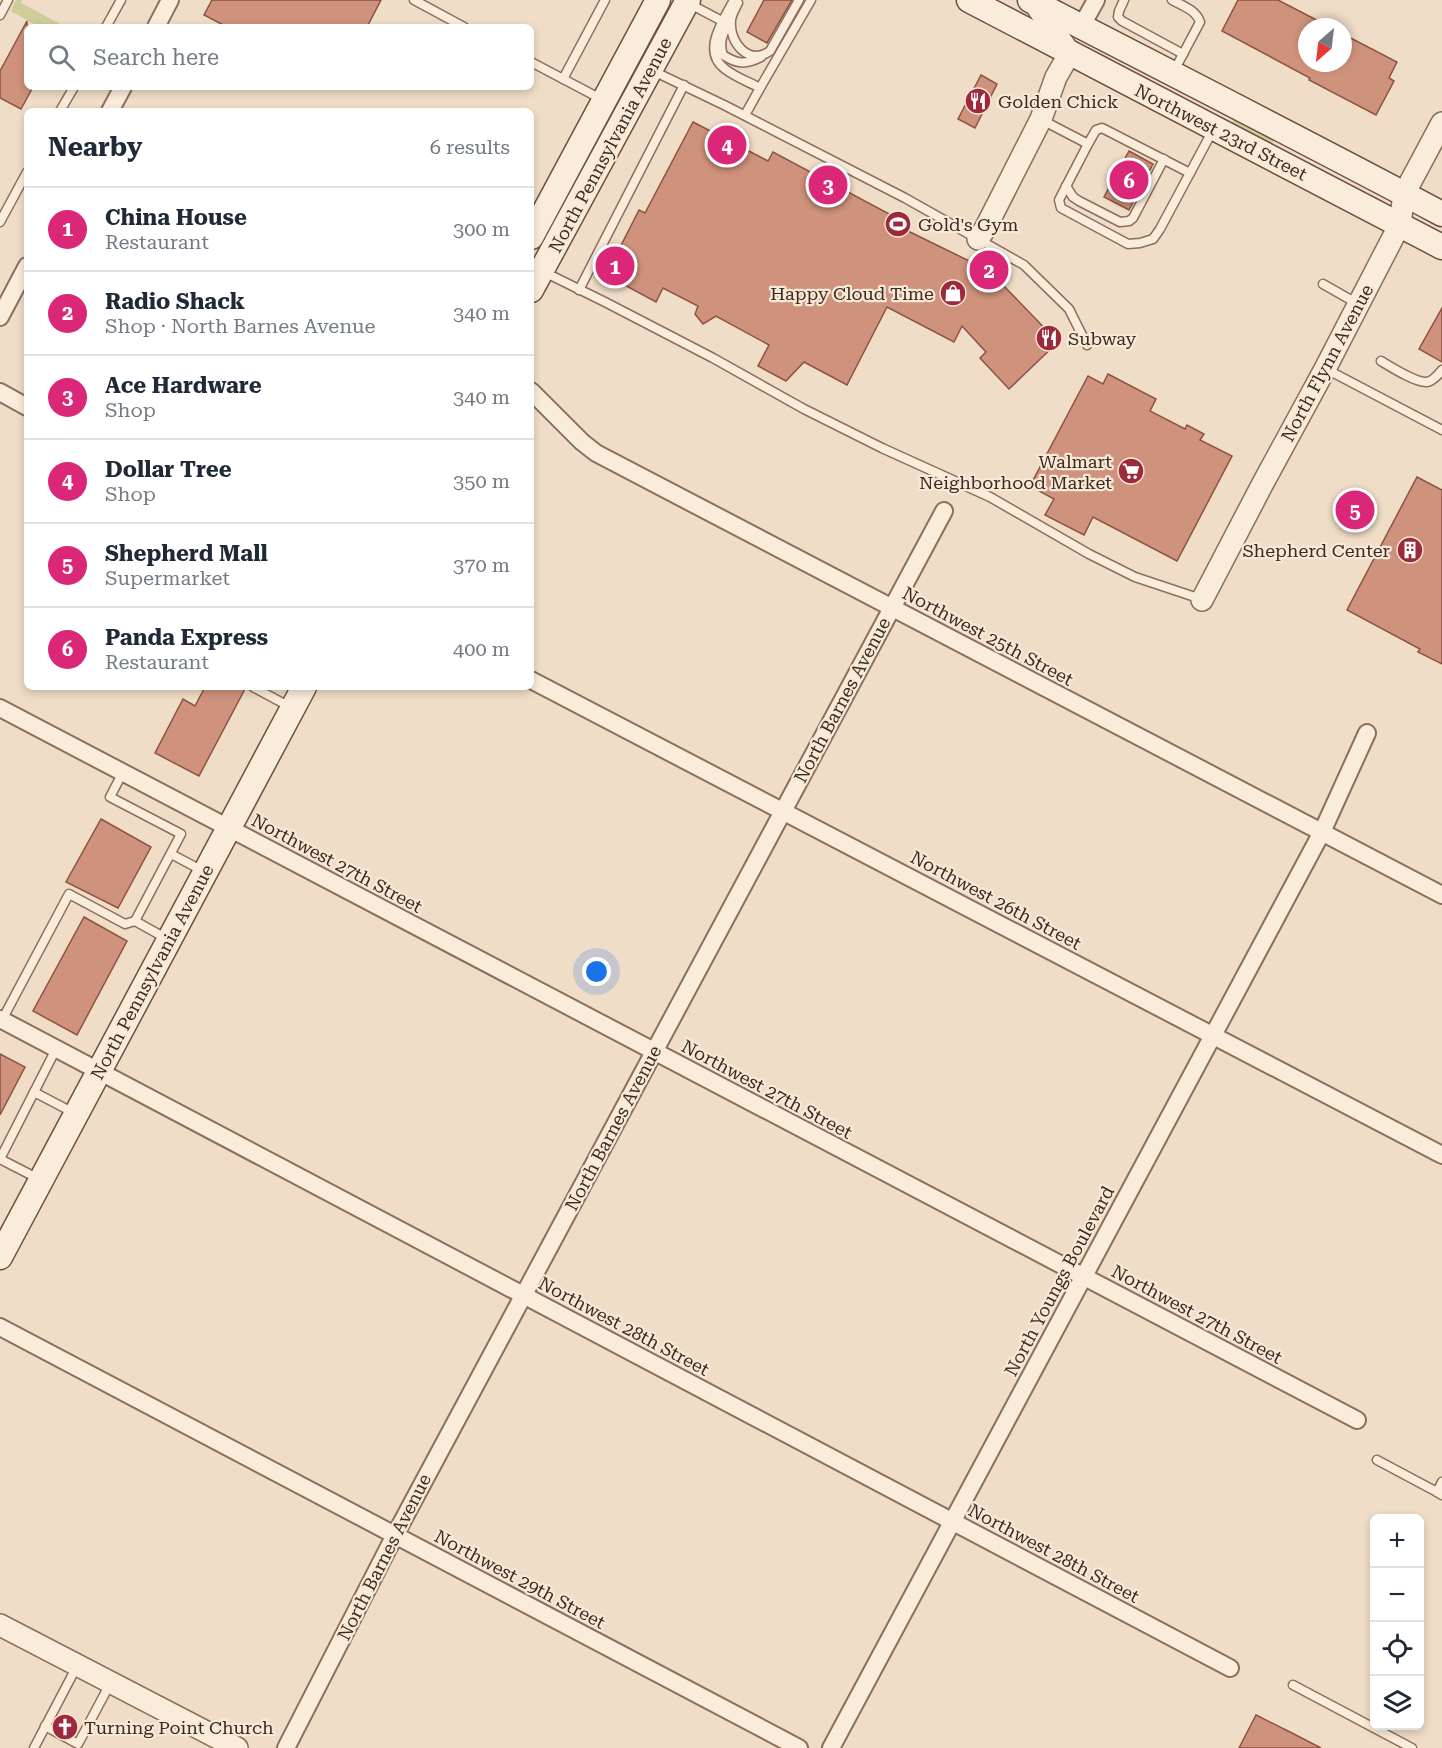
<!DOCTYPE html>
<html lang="en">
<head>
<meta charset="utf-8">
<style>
  :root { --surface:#fff; --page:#f2f2f3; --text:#1f2937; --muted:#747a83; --line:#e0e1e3; --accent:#db2777 }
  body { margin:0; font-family:"Roboto Serif",serif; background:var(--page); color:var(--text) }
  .controls { position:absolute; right:18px; bottom:18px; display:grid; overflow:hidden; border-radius:9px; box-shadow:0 3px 9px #0003 }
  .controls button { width:54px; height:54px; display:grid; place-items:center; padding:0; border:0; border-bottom:2px solid var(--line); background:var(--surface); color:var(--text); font:30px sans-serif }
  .compass { position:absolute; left:1298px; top:18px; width:54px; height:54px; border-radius:50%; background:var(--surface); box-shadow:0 3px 9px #0003; rotate:208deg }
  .you { position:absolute; left:597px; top:972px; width:21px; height:21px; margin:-15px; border:4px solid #fff; border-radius:50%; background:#1a73e8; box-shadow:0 0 0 9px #1a73e833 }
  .badge { display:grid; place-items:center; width:39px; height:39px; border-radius:50%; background:var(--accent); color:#fff; font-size:20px; font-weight:700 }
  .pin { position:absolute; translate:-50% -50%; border:3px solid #fff; box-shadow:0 2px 6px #0006 }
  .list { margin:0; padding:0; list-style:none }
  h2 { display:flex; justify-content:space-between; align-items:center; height:78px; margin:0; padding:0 24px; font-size:26px }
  h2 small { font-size:20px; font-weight:400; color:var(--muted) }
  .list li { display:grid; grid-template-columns:39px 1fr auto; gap:18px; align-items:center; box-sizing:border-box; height:84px; padding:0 24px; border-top:2px solid var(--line) }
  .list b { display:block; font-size:22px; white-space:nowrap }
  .list p { margin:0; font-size:20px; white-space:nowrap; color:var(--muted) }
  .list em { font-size:20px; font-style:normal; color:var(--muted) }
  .icon { flex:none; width:33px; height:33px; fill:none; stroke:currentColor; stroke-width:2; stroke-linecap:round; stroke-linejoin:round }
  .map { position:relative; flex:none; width:1442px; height:1748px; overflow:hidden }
  .search { position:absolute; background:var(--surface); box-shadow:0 3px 9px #0003; left:24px; top:24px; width:510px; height:66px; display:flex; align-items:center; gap:15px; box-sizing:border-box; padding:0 21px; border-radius:9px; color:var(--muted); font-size:22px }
  .panel { position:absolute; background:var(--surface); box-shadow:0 3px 9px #0003; left:24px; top:108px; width:510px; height:582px; border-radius:9px }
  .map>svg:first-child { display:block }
</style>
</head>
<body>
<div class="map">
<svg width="1442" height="1748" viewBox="0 0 1442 1748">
  <rect width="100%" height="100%" fill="#f0ddc7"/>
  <g fill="#cecd9a">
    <path d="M16,0H22L21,3L66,27H39L11,11Z"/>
    <path d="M1234,119H1237L1273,137V144L1272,145L1231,124Z"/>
  </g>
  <g fill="#cf927c" stroke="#8c5341" stroke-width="1.5">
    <path d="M212,0H381L367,27H227L204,15Z"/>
    <path d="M764,0H792L767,43L747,32Z"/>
    <path d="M1238,0H1278L1330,27H1307V63H1343V34L1397,62L1389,78L1394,81L1376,115L1309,80L1310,78L1222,31Z"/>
    <path d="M27,21V87H33L21,109L0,98V71Z"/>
    <path d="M981,75L997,84L975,128L958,119Z"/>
    <path d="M693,122L768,161L773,152L910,225L908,231L1004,278L1001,283L1058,342L1009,389L980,358L986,352L962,326L954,342L887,307L847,385L804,362L786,381L758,366L769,345L716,316L703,324L695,314L698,306L663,288L656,302L606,275L639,210L645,213Z"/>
    <path d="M1129,151L1153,164L1129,210L1104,197Z"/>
    <path d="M1442,308V362L1419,349Z"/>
    <path d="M1108,374L1156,399L1150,411L1185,429L1187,425L1204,434L1200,440L1232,456L1177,561L1093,517L1084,535L1045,515L1054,499L1030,486L1088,376L1103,384Z"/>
    <path d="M1417,477L1442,490V664L1418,652L1420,649L1347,610Z"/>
    <path d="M205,687H246L199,776L155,753L183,699L195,706Z"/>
    <path d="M101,819L151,847L118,908L66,882Z"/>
    <path d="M84,917L127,941L77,1035L33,1011Z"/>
    <path d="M0,1054L25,1067L0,1115Z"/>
    <path d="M1256,1715L1288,1731L1321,1748H1239Z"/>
  </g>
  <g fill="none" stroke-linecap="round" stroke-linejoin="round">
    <defs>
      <g id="service">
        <path d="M414,0L464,27"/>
        <path d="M734,0C723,21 701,51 725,69C735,77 749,82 760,88L811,0"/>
        <path d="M1124,0L1119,11L1118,17L1122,21L1183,54"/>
        <path d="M1172,0C1183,6 1196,10 1200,22L1174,71"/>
        <path d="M688,3L722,21"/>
        <path d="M738,3C735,9 731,15 731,21C729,43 749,66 770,51L799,0"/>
        <path d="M0,15L8,0"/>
        <path d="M730,19C724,32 718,41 723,55C737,64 745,65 761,57"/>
        <path d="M106,27L121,0"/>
        <path d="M531,62L603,100"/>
        <path d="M651,70L724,105L905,198L1024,265L1069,309L1087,345"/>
        <path d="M563,79L605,0"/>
        <path d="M60,111L74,87"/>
        <path d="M745,115L760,88"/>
        <path d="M1042,120L1088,144L1059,200L1061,208L1128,244L1140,243L1153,239L1160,229L1213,130"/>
        <path d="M1088,144L1096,130L1102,128L1190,173"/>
        <path d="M1066,186L1073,197L1079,201L1120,222L1129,221L1133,218L1164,159"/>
        <path d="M0,222L27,172"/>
        <path d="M542,271L605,302L713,358L804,409L882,448L990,497L1089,554L1135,577L1201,599"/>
        <path d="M1323,284L1358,304"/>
        <path d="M579,290L684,85"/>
        <path d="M1381,361C1391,367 1416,383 1427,382C1433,381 1438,375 1442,370"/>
        <path d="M1326,369L1442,430"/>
        <path d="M253,687L292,708"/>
        <path d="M123,772L110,797L181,834L135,921"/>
        <path d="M171,854L205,872"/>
        <path d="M2,1020L69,894L125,924L135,921L169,940"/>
        <path d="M34,1092L74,1113"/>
        <path d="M39,1179L0,1159L56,1049"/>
        <path d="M1377,1460L1437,1492"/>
        <path d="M1442,1482L1437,1492L1442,1495"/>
        <path d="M1293,1685L1412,1748"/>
        <path d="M45,1726L78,1744L111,1682"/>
        <path d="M34,1748L77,1666"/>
      </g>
      <g id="minor">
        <path d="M156,27L170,0"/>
        <path d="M1081,27L1096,0"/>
        <path d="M110,111L123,87"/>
        <path d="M0,317L27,266"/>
        <path d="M531,391L582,442L596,453L1442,895"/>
        <path d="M0,392L27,407"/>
        <path d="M531,680L1442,1155"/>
        <path d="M0,708L1357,1420"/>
        <path d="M0,1019L1230,1668"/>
        <path d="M0,1327L799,1748"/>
        <path d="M286,1748L395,1535L944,511"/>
        <path d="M831,1748L1322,832L1367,733"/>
      </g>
      <g id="tertiary">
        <path d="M1034,2C1045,20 1058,36 1070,53"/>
        <path d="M978,239L985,229L1041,119L1056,77L1070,53"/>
        <path d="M1202,600L1262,485L1325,369L1400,224L1404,194L1442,123"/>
        <path d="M0,1625L237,1748"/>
      </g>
      <g id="secondary">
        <path d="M969,0L1442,247"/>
        <path d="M1030,0C1167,71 1305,141 1442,214"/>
        <path d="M531,237L658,0"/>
        <path d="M531,290L688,0"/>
        <path d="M0,1257L304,687"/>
      </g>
    </defs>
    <use href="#service" stroke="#8c6e5b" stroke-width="11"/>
    <use href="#minor" stroke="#8c6e5b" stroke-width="20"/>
    <use href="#tertiary" stroke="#8c6e5b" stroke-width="24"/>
    <use href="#secondary" stroke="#6e4f3e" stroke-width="27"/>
    <use href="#service" stroke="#faecdb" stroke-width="8"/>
    <use href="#minor" stroke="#faecdb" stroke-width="16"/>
    <use href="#tertiary" stroke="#faecdb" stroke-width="21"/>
    <use href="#secondary" stroke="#faecdb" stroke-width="24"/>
  </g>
  <defs>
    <symbol id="restaurant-disc" viewBox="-11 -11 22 22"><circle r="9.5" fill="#9d2a3c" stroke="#f7e9d7"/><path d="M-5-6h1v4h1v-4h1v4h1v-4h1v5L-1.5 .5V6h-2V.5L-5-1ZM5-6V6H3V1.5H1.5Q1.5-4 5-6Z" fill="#fff"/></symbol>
    <symbol id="stadium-disc" viewBox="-11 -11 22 22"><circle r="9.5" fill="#9d2a3c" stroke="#f7e9d7"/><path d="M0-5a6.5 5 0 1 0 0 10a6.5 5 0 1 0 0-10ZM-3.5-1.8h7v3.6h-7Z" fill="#fff"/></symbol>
    <symbol id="shop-disc" viewBox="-11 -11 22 22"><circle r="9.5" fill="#9d2a3c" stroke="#f7e9d7"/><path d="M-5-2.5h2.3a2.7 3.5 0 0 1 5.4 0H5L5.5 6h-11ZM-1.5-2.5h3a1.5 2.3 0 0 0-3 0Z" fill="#fff"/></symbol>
    <symbol id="supermarket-disc" viewBox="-11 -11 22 22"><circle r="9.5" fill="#9d2a3c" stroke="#f7e9d7"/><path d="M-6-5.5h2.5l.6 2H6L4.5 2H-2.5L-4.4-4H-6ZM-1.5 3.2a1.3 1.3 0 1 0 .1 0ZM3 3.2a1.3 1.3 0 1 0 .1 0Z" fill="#fff"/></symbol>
    <symbol id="building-disc" viewBox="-11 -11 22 22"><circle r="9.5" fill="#9d2a3c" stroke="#f7e9d7"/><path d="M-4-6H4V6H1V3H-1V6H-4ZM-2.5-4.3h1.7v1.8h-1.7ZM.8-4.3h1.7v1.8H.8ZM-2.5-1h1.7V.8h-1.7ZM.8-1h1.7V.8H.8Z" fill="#fff"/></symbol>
    <symbol id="church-disc" viewBox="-11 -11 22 22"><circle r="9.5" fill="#9d2a3c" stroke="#f7e9d7"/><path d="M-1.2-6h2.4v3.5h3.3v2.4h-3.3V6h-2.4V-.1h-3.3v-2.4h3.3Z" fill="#fff"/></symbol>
  </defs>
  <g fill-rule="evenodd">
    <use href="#restaurant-disc" x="963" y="86" width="30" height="30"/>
    <use href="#stadium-disc" x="883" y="209" width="30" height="30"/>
    <use href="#shop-disc" x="938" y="278" width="30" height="30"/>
    <use href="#restaurant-disc" x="1034" y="323" width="30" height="30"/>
    <use href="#supermarket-disc" x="1116" y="456" width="30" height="30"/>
    <use href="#building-disc" x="1395" y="535" width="30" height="30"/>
    <use href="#church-disc" x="50" y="1712" width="30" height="30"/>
  </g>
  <g text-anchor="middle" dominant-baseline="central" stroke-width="4.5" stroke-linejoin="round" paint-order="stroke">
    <g font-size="18" fill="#3c291f" stroke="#f7e9d7" text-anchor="start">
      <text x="998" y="101">Golden Chick</text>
      <text x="918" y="224">Gold's Gym</text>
      <text x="934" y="293" text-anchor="end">Happy Cloud Time</text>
      <text x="1068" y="338">Subway</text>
      <text x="1112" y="461" text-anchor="end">Walmart<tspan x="1112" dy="21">Neighborhood Market</tspan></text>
      <text x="1390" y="550" text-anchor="end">Shepherd Center</text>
      <text x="84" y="1727">Turning Point Church</text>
    </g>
    <g font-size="18" fill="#3c291f" stroke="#f7e9d7">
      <text transform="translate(1221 132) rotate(27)">Northwest 23rd Street</text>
      <text transform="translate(610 145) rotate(-62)">North Pennsylvania Avenue</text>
      <text transform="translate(1327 363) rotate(-62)">North Flynn Avenue</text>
      <text transform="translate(988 636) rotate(28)">Northwest 25th Street</text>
      <text transform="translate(842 700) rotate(-62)">North Barnes Avenue</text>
      <text transform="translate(337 863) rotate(28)">Northwest 27th Street</text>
      <text transform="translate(996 900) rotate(28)">Northwest 26th Street</text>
      <text transform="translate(152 972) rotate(-62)">North Pennsylvania Avenue</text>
      <text transform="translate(767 1089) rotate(28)">Northwest 27th Street</text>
      <text transform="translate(613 1128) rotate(-62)">North Barnes Avenue</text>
      <text transform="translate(1059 1281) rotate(-62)">North Youngs Boulevard</text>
      <text transform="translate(1197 1314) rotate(28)">Northwest 27th Street</text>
      <text transform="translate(624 1326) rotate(28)">Northwest 28th Street</text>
      <text transform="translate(1054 1553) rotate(28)">Northwest 28th Street</text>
      <text transform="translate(384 1557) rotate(-63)">North Barnes Avenue</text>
      <text transform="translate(520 1579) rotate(28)">Northwest 29th Street</text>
    </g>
  </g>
</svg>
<div class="controls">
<button>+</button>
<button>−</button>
<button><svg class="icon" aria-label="locate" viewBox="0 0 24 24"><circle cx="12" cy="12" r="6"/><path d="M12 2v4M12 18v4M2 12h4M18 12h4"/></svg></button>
<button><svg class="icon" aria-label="layers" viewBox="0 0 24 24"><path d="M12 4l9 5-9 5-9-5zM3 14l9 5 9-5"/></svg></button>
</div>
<svg class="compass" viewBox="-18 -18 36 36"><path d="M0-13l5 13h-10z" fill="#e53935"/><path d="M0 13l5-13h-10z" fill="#747a83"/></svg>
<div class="you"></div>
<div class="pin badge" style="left:615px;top:266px">1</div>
<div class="pin badge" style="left:989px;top:270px">2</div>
<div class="pin badge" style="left:828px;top:185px">3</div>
<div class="pin badge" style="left:727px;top:145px">4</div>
<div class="pin badge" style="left:1355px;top:510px">5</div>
<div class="pin badge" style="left:1129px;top:180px">6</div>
<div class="search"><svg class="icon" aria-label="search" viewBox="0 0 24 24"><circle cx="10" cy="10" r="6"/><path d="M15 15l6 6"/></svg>Search here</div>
<section class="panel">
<h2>Nearby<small>6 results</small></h2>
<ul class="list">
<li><span class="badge">1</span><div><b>China House</b><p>Restaurant</p></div><em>300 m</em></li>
<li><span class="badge">2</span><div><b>Radio Shack</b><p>Shop · North Barnes Avenue</p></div><em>340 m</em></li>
<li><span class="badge">3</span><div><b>Ace Hardware</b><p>Shop</p></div><em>340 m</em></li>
<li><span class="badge">4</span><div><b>Dollar Tree</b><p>Shop</p></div><em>350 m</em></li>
<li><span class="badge">5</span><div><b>Shepherd Mall</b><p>Supermarket</p></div><em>370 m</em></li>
<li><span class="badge">6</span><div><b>Panda Express</b><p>Restaurant</p></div><em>400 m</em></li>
</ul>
</section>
</div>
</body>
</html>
